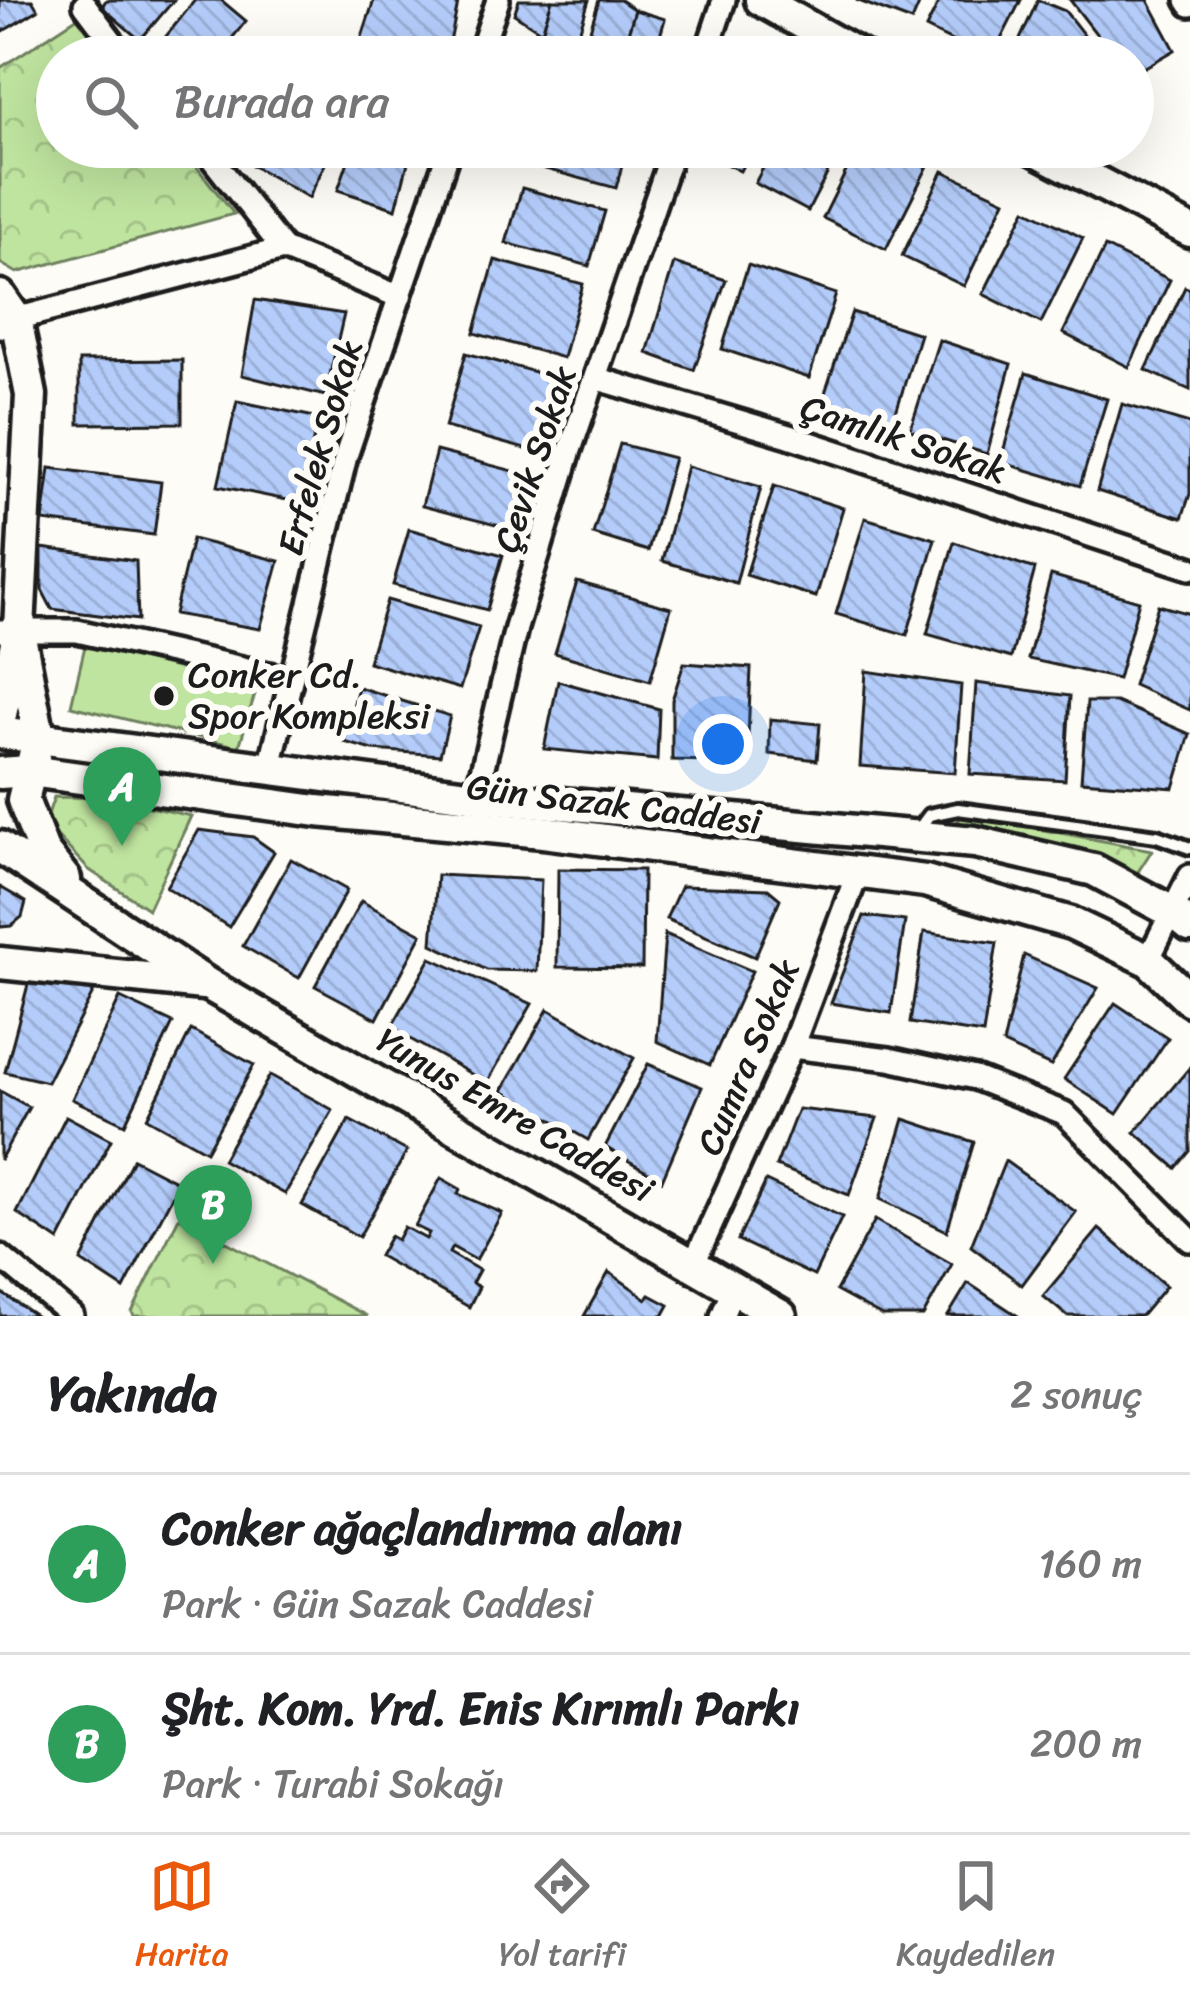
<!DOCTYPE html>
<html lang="tr">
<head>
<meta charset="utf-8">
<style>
  :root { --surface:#fff; --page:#f6f6f6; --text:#202124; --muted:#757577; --line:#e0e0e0; --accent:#ea580c }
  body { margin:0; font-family:Sriracha,sans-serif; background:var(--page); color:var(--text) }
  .you { position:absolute; left:723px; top:744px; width:42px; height:42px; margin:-30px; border:9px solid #fff; border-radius:50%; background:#1a73e8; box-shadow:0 0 0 18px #1a73e833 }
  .badge { display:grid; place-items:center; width:78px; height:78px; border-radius:50%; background:var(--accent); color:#fff; font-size:39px; font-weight:700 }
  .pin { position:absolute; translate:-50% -99px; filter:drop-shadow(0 3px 6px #0008) }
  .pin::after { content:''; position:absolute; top:63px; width:42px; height:36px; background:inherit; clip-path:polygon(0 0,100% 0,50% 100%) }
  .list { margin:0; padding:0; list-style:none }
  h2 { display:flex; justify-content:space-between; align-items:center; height:156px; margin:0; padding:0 48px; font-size:51px }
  h2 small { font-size:39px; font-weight:400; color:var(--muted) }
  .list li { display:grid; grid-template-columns:78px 1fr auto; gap:36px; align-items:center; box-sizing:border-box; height:180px; padding:0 48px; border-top:3px solid var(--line) }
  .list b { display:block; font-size:45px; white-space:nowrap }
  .list p { margin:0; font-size:39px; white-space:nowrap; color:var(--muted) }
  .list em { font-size:39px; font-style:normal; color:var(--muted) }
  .icon { flex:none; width:66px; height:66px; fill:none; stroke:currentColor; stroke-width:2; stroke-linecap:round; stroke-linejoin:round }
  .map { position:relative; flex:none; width:1190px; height:1316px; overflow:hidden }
  .search { position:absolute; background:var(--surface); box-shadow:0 12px 48px #0002; left:36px; right:36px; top:36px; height:132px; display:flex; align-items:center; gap:30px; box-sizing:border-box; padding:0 42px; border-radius:66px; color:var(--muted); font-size:45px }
  .sheet { height:516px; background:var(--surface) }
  nav { display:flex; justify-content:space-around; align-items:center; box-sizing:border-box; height:168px; border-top:3px solid var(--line); background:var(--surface); font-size:33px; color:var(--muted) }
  nav a { display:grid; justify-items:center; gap:6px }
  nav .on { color:var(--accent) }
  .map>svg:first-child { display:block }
</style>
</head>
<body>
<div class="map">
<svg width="1190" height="1316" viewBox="0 0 1190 1316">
  <defs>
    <pattern id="park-crowns" width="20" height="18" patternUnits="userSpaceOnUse" patternTransform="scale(3)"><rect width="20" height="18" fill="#bfe49f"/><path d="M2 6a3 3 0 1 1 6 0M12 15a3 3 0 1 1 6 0" fill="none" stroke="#a4c388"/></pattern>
    <pattern id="building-back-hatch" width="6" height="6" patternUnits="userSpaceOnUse" patternTransform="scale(3)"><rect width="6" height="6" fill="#b4ccfa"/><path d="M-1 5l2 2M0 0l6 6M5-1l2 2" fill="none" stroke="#9aafd6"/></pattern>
  </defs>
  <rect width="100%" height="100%" fill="#fdfcf7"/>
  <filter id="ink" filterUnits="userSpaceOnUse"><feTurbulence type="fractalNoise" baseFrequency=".00833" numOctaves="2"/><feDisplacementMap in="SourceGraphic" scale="24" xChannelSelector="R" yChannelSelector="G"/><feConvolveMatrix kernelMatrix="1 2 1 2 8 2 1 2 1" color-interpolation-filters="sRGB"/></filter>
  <g filter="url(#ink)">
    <g fill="url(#park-crowns)" stroke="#6e805e" stroke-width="3">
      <path d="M78,17L110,57H57V147H181L234,214L17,273L0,263V68Z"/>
      <path d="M54,797L109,798L191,816L148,909L88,869L45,823Z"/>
      <path d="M962,815L1152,850L1132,881L932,828L936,822L956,824Z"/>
      <path d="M179,1217L367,1316H134L132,1312Z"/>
    </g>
    <path fill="#bfe49f" stroke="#6e805e" stroke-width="3" d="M85,646L257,687L239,747L71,706Z"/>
    <g fill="url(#building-back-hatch)" stroke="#1c1c1c" stroke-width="3">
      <path d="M0,0H32L38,10L0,33Z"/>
      <path d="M106,0H174L140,40L102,7Z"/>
      <path d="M195,0H221L246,21L217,57H155L152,54Z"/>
      <path d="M374,0L458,3L447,57H386L360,43Z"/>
      <path d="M519,0H552L542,32L514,14Z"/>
      <path d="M552,0H589L573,52L542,32Z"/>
      <path d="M599,0H620L635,10L621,57H582Z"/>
      <path d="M856,0H921L912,21Z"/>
      <path d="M940,0H1021L992,57H984L926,28Z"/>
      <path d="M1038,0L1065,11L1101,57H1012Z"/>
      <path d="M1070,0H1148L1175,50L1133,74V57H1114Z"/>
      <path d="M635,10L665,19L654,57H621Z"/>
      <path d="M257,45L272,57H246Z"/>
      <path d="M263,147H333L309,198L250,164Z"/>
      <path d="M353,147H412L396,209L338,190Z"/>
      <path d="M523,147H627L616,188L519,162Z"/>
      <path d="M717,147H752L740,171L714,158Z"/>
      <path d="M774,147H841L808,211L755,183Z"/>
      <path d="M858,147H903L931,160L886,249L823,218Z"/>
      <path d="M943,171L1005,200L964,286L902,256Z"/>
      <path d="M522,188L605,211L589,266L506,243Z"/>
      <path d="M1026,209L1083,238L1041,323L983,294Z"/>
      <path d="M1105,247L1170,280L1129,367L1063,333Z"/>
      <path d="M495,260L583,284L563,358L474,333Z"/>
      <path d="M674,263L726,280L694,370L647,353Z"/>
      <path d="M748,265L836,294L809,378L722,349Z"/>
      <path d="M1185,287L1190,289V390L1146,370Z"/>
      <path d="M255,300L344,314L325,396L242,375Z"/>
      <path d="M852,312L920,334L892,425L822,402Z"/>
      <path d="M939,340L1011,364L987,454L910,430Z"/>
      <path d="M466,353L556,378L536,452L445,427Z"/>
      <path d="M182,360V423L79,424V361Z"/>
      <path d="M1026,373L1107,399L1080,486L1000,462Z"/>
      <path d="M237,401L319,418L297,502L218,486Z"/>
      <path d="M1122,404L1190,424V494L1182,518L1097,491Z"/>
      <path d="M620,444L674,458L648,551L593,534Z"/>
      <path d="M436,451L529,475L515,530L422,506Z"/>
      <path d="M687,466L761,487L736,583L662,561Z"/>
      <path d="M50,468L161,482L154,535L43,521Z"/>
      <path d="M774,486L843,508L816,597L746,575Z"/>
      <path d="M865,518L935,539L907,635L836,614Z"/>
      <path d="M409,529L503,555L487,610L393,585Z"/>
      <path d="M192,539L279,561L260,629L174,614Z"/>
      <path d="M954,542L1035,569L1011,658L927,634Z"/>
      <path d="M42,548L136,561L138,620L52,609L42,590Z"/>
      <path d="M1051,575L1139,601L1118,679L1028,659Z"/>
      <path d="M577,582L671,608L650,681L555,653Z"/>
      <path d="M387,600L479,627L460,689L368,662Z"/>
      <path d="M1158,605L1190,614V710L1133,685Z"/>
      <path d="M684,663L751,668L747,762L672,760V700Z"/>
      <path d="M866,671L961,685L955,773L860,766Z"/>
      <path d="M558,681L659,709L657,760L544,749Z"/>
      <path d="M976,683L1070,696L1065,780L970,774Z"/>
      <path d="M358,687L450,716L440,755L373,750L344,742Z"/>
      <path d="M1087,702H1116L1190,734L1174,788L1081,781Z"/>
      <path d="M770,719L820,724L817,760L769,754Z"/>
      <path d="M199,830L253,837L274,852L229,927L166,887Z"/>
      <path d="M291,859L347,890L299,978L243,946Z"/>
      <path d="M558,869L643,870L642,968L557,967Z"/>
      <path d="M437,875L541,880L537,971L487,970L432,944Z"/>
      <path d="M681,886L768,889L780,899L755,957L666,919Z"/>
      <path d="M0,887L26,902L22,917L11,926L0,927Z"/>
      <path d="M361,901L422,934L377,1019L315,986Z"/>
      <path d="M864,916L905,921L891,1013L831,1003Z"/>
      <path d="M924,932L997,943L983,1034L910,1023Z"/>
      <path d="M665,934L752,971L710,1065L657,1041Z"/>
      <path d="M1024,955L1098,988L1051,1066L1003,1044Z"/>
      <path d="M431,958L532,1004L487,1083L391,1028Z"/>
      <path d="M30,977L96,987L47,1082L5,1072Z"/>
      <path d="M120,998L173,1023L125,1124L72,1099Z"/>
      <path d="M1115,1003L1168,1038L1117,1114L1064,1079Z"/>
      <path d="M548,1009L634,1058L588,1140L502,1091Z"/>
      <path d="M191,1030L254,1065L206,1151L147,1118Z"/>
      <path d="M648,1064L702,1087L662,1180L605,1147Z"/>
      <path d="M1190,1067V1151L1176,1168L1135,1132Z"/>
      <path d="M270,1075L333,1110L285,1194L222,1160Z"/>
      <path d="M0,1091L29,1107L0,1160Z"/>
      <path d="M798,1109L877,1118L849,1195L776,1166Z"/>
      <path d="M66,1116L111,1140L59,1241L17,1213Z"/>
      <path d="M904,1119L974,1142L947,1231L880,1199Z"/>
      <path d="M349,1120L407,1151L359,1237L302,1205Z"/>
      <path d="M133,1159L179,1183L124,1289L81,1261Z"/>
      <path d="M1005,1161L1076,1212L1022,1285L971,1246Z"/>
      <path d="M441,1178L460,1189L458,1194L502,1213L476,1260L452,1247L449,1253L479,1270L472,1283L479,1287L469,1307L379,1256L390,1236L397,1240L404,1227L426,1239L429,1233L415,1226Z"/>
      <path d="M766,1181L842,1217L814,1276L738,1240Z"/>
      <path d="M875,1220L952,1264L923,1316H882L836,1291Z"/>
      <path d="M1099,1229L1166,1286L1141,1316H1067L1043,1296Z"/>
      <path d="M609,1272L647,1299L650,1295L669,1305L663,1316H584Z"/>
      <path d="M968,1283L1018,1316H948Z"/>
      <path d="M0,1292L36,1316H0Z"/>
    </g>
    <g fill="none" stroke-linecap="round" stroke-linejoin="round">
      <defs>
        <path id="lane" d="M918,830L929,815L958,809L1157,836L1190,848"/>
        <g id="street">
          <path d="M1187,0L1190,5"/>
          <path d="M85,5L124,57"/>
          <path d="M479,57L498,0"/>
          <path d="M705,57L724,0"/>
          <path d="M203,147L283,249"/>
          <path d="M0,327L16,319L283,249L400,297"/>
          <path d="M595,378L789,436L1190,568"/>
          <path d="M0,631H77L291,679"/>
          <path d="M269,770L346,456L450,147"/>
          <path d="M476,796L516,628L570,450L674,147"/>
          <path d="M1148,960L1190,876"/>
          <path d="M792,1047L889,1059L975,1078L1064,1113L1190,1240"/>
          <path d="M0,1256L72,1316"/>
          <path d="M694,1263L792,1047L857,875"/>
          <path d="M722,1316L733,1289"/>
        </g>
        <g id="secondary">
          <path d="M761,0L862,57"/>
          <path d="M1031,147L1190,231"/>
          <path d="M0,296L16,319L31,395L19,629L0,719"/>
          <path d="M22,647L39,736L23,800L43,851L65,879"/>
          <path d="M0,733L476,796L975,842L1094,870L1174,913L1190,926"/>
          <path d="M0,773L30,771L317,811L543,832L925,881L1071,923L1148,960L1190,1000"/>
          <path d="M0,847L209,985L781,1316"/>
          <path d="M0,963L203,984"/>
        </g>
      </defs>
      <use href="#lane" stroke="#1c1c1c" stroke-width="20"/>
      <use href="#street" stroke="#1c1c1c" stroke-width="30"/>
      <use href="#secondary" stroke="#1c1c1c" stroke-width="39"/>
      <use href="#lane" stroke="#fdfcf7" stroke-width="10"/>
      <use href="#street" stroke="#fdfcf7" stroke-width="21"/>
      <use href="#secondary" stroke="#fdfcf7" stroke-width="30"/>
    </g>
  </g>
  <circle fill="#1c1c1c" stroke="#fdfcf7" stroke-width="4.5" cx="164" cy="696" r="12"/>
  <g text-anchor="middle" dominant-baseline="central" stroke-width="12" stroke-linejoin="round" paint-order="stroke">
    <g font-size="36" fill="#1c1c1c" stroke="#fdfcf7">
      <text transform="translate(904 439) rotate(18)">Çamlık Sokak</text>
      <text transform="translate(320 447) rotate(-74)">Erfelek Sokak</text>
      <text transform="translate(535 459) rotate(-72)">Çevik Sokak</text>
      <text transform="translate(614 804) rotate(7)">Gün Sazak Caddesi</text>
      <text transform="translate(748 1057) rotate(-67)">Cumra Sokak</text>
      <text transform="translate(515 1115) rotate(30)">Yunus Emre Caddesi</text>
    </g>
    <g font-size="36" fill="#1c1c1c" stroke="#fdfcf7" text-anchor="start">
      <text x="188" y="675">Conker Cd.<tspan x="188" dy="41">Spor Kompleksi</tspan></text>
    </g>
  </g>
</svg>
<div class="you"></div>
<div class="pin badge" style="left:122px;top:846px;background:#2e9e5b">A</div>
<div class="pin badge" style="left:213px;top:1264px;background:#2e9e5b">B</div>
<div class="search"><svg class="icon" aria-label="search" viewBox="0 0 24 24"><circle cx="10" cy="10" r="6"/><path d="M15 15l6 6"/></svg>Burada ara</div>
</div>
<section class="sheet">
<h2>Yakında<small>2 sonuç</small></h2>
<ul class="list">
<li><span class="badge" style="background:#2e9e5b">A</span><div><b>Conker ağaçlandırma alanı</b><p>Park · Gün Sazak Caddesi</p></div><em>160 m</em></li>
<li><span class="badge" style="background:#2e9e5b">B</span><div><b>Şht. Kom. Yrd. Enis Kırımlı Parkı</b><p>Park · Turabi Sokağı</p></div><em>200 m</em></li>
</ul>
</section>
<nav>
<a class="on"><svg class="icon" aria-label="map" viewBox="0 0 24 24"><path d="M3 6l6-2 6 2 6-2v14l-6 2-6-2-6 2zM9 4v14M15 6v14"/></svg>Harita</a>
<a><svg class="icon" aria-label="directions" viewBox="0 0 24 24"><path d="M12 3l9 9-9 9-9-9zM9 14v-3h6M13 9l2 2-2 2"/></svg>Yol tarifi</a>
<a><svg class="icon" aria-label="saved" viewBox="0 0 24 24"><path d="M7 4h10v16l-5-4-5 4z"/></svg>Kaydedilen</a>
</nav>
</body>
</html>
